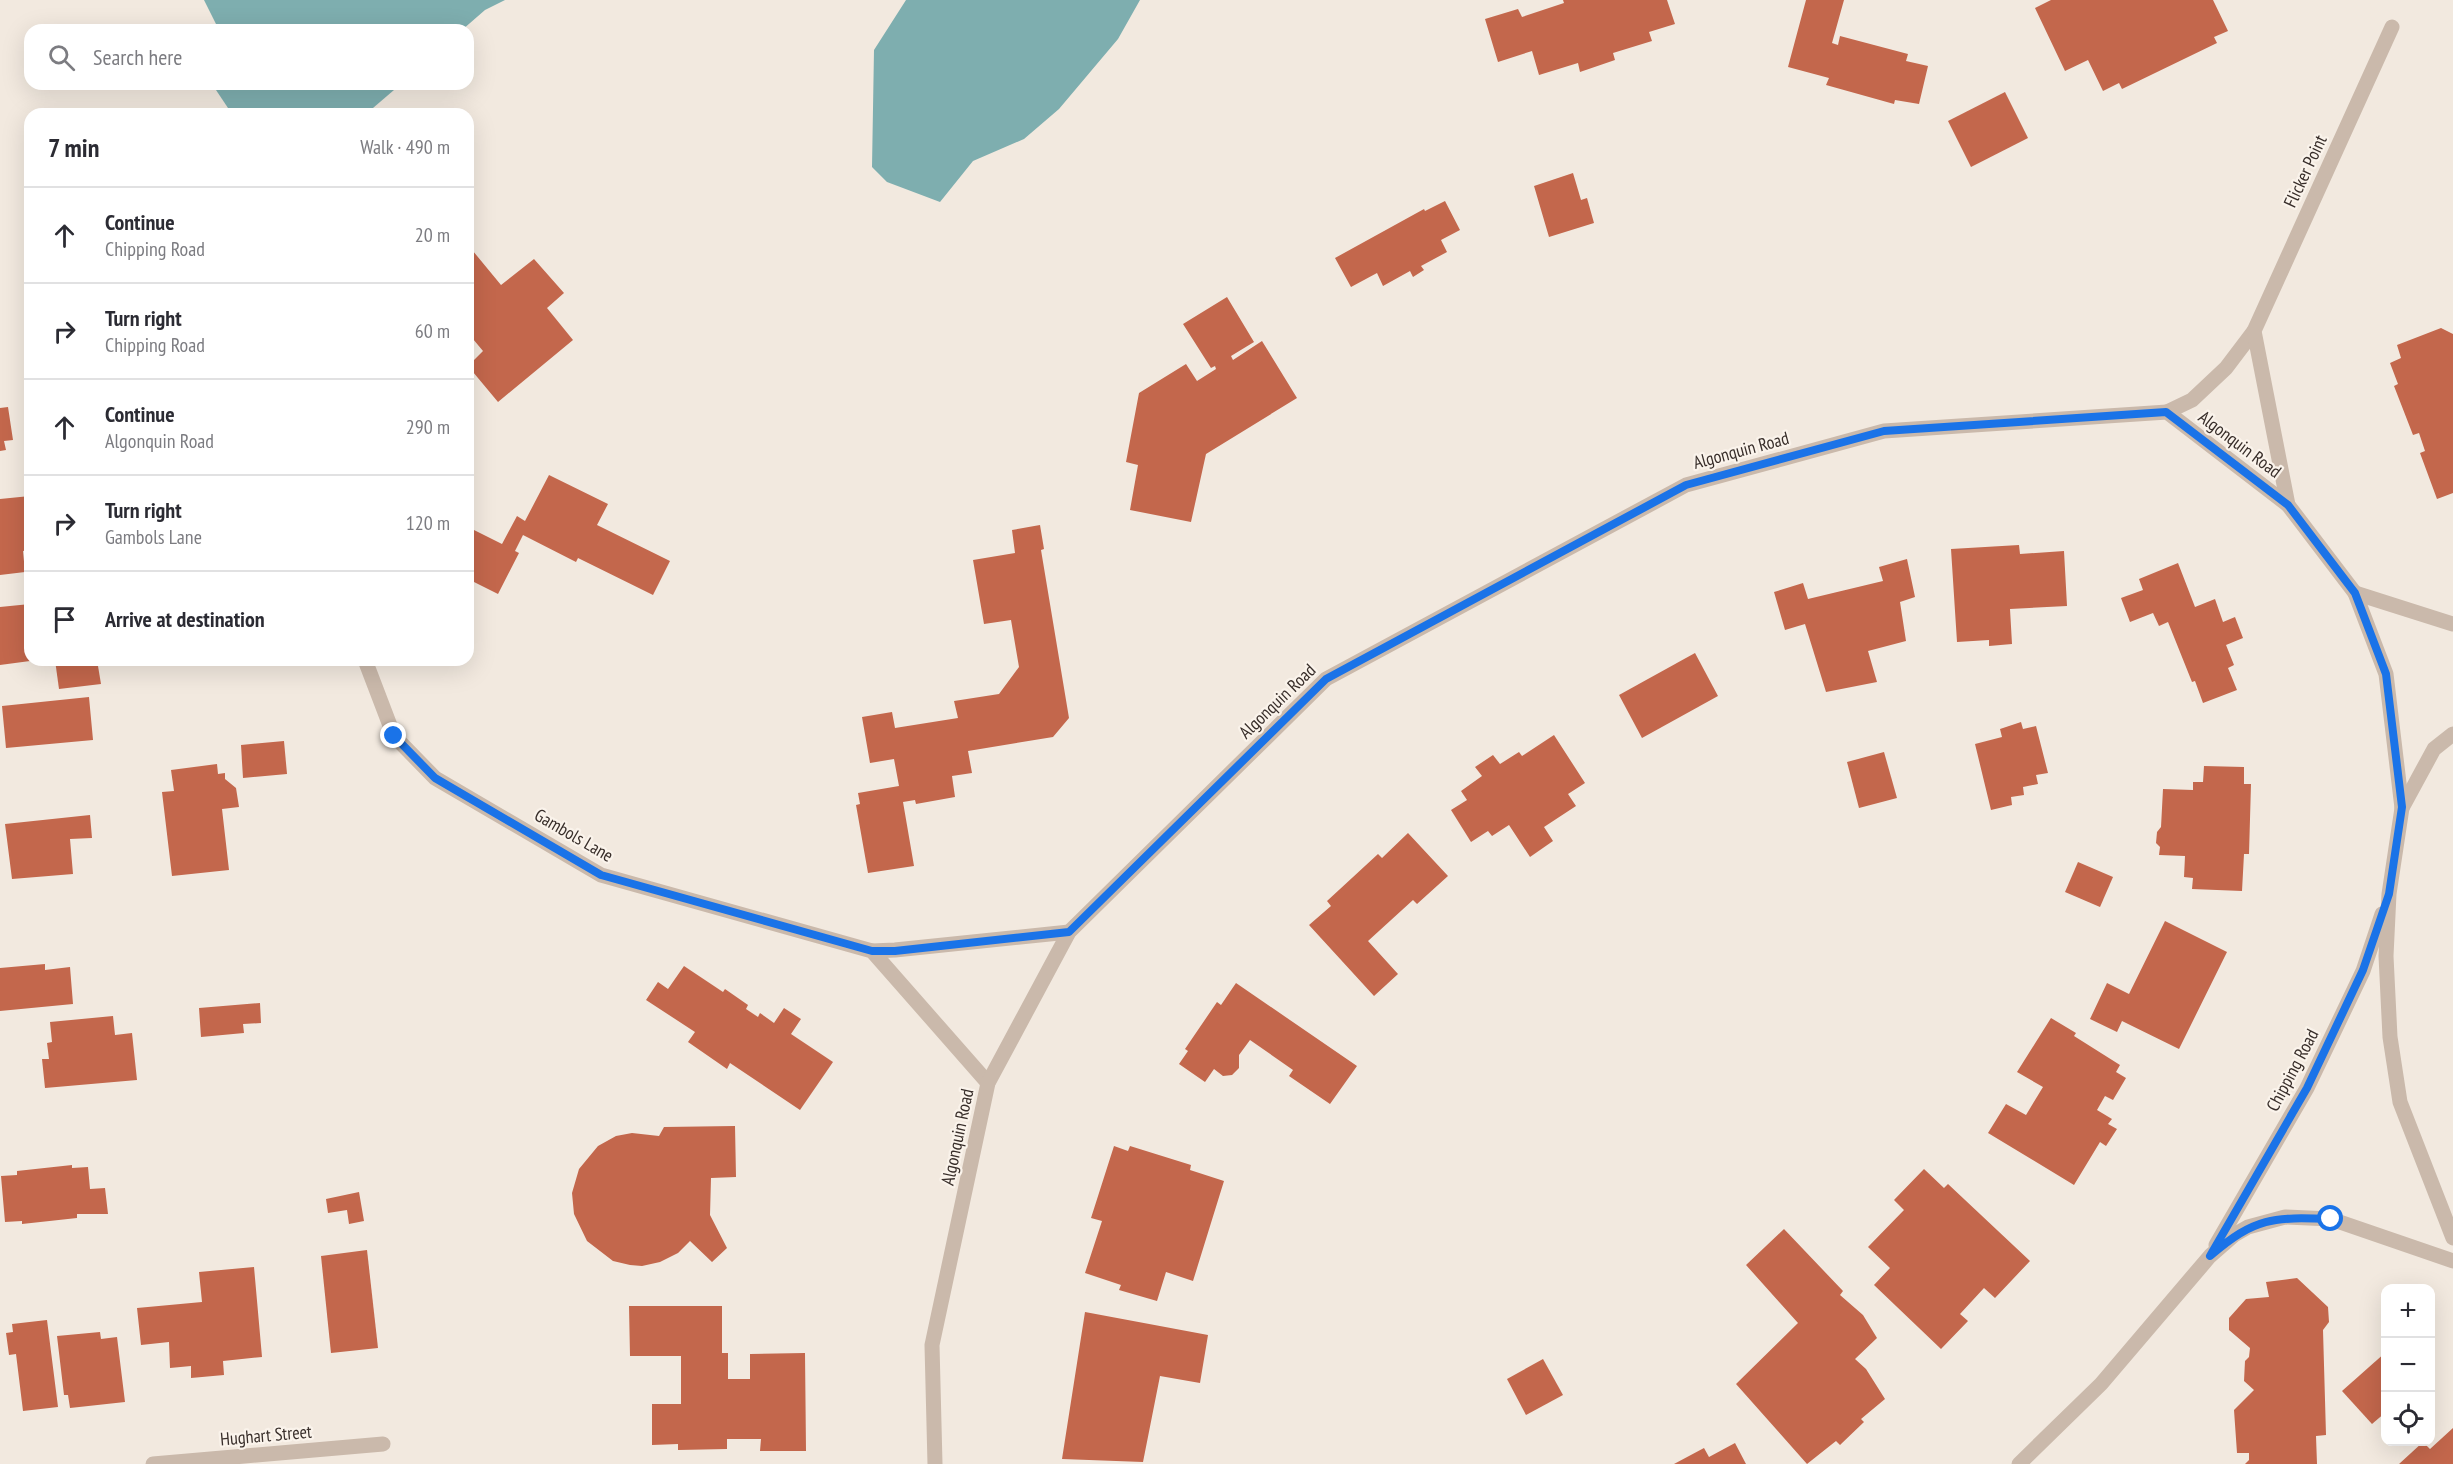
<!DOCTYPE html>
<html lang="en">
<head>
<meta charset="utf-8">
<style>
  :root { --surface:#fff; --page:#f2f2f3; --text:#2b2b33; --muted:#7c7c81; --line:#e1e1e2 }
  body { margin:0; font-family:"PT Sans Narrow",sans-serif; background:var(--page); color:var(--text) }
  .controls { position:absolute; right:18px; bottom:18px; display:grid; overflow:hidden; border-radius:12px; box-shadow:0 6px 24px #0002 }
  .controls button { width:54px; height:54px; display:grid; place-items:center; padding:0; border:0; border-bottom:2px solid var(--line); background:var(--surface); color:var(--text); font:30px sans-serif }
  .stop { position:absolute; width:18px; height:18px; margin:-14px; border:4px solid #1a73e8; border-radius:50%; background:#fff }
  .stop.end { background:#1a73e8; border-color:#fff; box-shadow:0 2px 6px #0008 }
  .list { margin:0; padding:0; list-style:none }
  h2 { display:flex; justify-content:space-between; align-items:center; height:78px; margin:0; padding:0 24px; font-size:26px }
  h2 small { font-size:20px; font-weight:400; color:var(--muted) }
  .list li { display:grid; grid-template-columns:39px 1fr auto; gap:18px; align-items:center; box-sizing:border-box; height:96px; padding:0 24px; border-top:2px solid var(--line) }
  .list b { display:block; font-size:22px; white-space:nowrap }
  .list p { margin:0; font-size:20px; white-space:nowrap; color:var(--muted) }
  .list em { font-size:20px; font-style:normal; color:var(--muted) }
  .icon { flex:none; width:33px; height:33px; fill:none; stroke:currentColor; stroke-width:2; stroke-linecap:round; stroke-linejoin:round }
  .map { position:relative; flex:none; width:2453px; height:1464px; overflow:hidden }
  .search { position:absolute; background:var(--surface); box-shadow:0 6px 24px #0002; left:24px; top:24px; width:450px; height:66px; display:flex; align-items:center; gap:15px; box-sizing:border-box; padding:0 21px; border-radius:18px; color:var(--muted); font-size:22px }
  .panel { position:absolute; background:var(--surface); box-shadow:0 6px 24px #0002; left:24px; top:108px; width:450px; height:558px; border-radius:18px }
  .map>svg:first-child { display:block }
</style>
</head>
<body>
<div class="map">
<svg width="2453" height="1464" viewBox="0 0 2453 1464">
  <rect width="100%" height="100%" fill="#f2e9df"/>
  <g fill="#7eaeaf">
    <path d="M204,0H505L485,10L462,30H219Z"/>
    <path d="M906,0H1140L1118,39L1059,109L1024,139L973,161L940,202L887,182L872,167L874,50Z"/>
    <path d="M212,84H401L366,114H232Z"/>
  </g>
  <g fill="#c3674c">
    <path d="M1563,0H1667L1675,24L1649,32L1652,41L1613,53L1615,60L1580,72L1578,63L1539,75L1532,51L1498,62L1485,19L1518,9L1522,17L1564,3Z"/>
    <path d="M1806,0H1844L1832,43L1838,45L1840,36L1908,54L1906,61L1928,66L1919,104L1895,100L1894,104L1826,85L1829,78L1788,67Z"/>
    <path d="M2051,0H2213L2228,31L2214,37L2217,43L2122,89L2119,83L2103,91L2088,60L2065,71L2035,8Z"/>
    <path d="M2005,92L2028,138L1971,167L1948,121Z"/>
    <path d="M1573,173L1581,200L1587,198L1594,223L1549,237L1534,186Z"/>
    <path d="M1445,201L1460,230L1441,240L1447,252L1421,266L1424,270L1413,277L1410,271L1383,286L1377,273L1351,287L1335,258L1424,209L1425,211Z"/>
    <path d="M468,245L501,285L534,259L564,293L547,308L573,340L498,402L468,366L483,351L468,333Z"/>
    <path d="M1227,297L1254,342L1231,356L1233,360L1262,341L1297,398L1206,454L1191,522L1130,510L1138,465L1126,462L1139,393L1186,364L1197,381L1216,369L1215,366L1211,368L1183,324Z"/>
    <path d="M2441,328L2453,334V493L2437,499L2420,453L2425,451L2419,433L2413,435L2394,386L2398,384L2390,363L2401,358L2397,345Z"/>
    <path d="M8,407L13,440L4,441L6,450L0,451V408Z"/>
    <path d="M549,475L608,504L597,525L670,561L653,595L578,558L576,562L523,535L515,551L519,553L498,594L468,579V536L472,529L502,544L517,516L525,521Z"/>
    <path d="M30,496V550L23,551L25,572L0,575V499Z"/>
    <path d="M1040,525L1044,549L1041,550L1069,718L1053,737L968,751L972,773L952,776L955,797L916,804L915,800L903,802L914,866L868,873L856,805L860,804L858,793L899,786L894,759L870,763L862,717L892,712L895,728L958,718L954,701L999,694L1019,667L1011,620L984,624L973,560L1015,553L1012,530Z"/>
    <path d="M2019,545L2020,554L2064,551L2067,606L2010,609L2012,644L1989,646V640L1957,642L1951,549Z"/>
    <path d="M1907,559L1915,597L1900,602L1906,641L1868,651L1877,682L1826,692L1805,624L1785,630L1774,592L1803,583L1808,599L1883,581L1879,567Z"/>
    <path d="M2178,563L2195,607L2215,599L2223,622L2235,617L2243,638L2226,645L2234,665L2228,668L2237,690L2203,703L2195,681L2192,682L2168,622L2159,626L2153,613L2130,622L2121,598L2143,590L2139,579Z"/>
    <path d="M30,604V661L0,665V607Z"/>
    <path d="M1695,653L1718,696L1642,738L1619,695Z"/>
    <path d="M55,660H97L101,684L59,689Z"/>
    <path d="M89,697L93,740L6,748L2,706Z"/>
    <path d="M2021,722L2023,729L2036,726L2048,773L2036,775L2038,784L2023,787L2024,795L2011,797L2012,805L1991,810L1975,744L2002,737L2000,729Z"/>
    <path d="M1554,735L1585,783L1568,794L1576,806L1544,827L1553,841L1530,857L1509,825L1492,836L1488,831L1471,842L1451,810L1467,800L1461,791L1482,776L1475,767L1493,755L1500,764L1519,752L1522,756Z"/>
    <path d="M284,741L287,774L243,778L241,745Z"/>
    <path d="M1884,752L1897,798L1859,808L1847,762Z"/>
    <path d="M217,764L218,774L225,773V779L236,788L239,807L222,809L229,870L172,876L162,792L174,791L171,770Z"/>
    <path d="M2204,766L2244,767V784H2251L2249,854H2244L2242,891L2192,889L2193,878L2184,877L2185,856L2159,855L2160,847L2156,843L2157,832L2161,827L2163,789L2193,790V782H2203Z"/>
    <path d="M90,815L92,838L70,839L73,874L12,879L5,824Z"/>
    <path d="M1408,833L1448,876L1417,904L1413,900L1368,941L1398,974L1374,996L1309,925L1331,906L1327,901L1378,854L1382,858Z"/>
    <path d="M2078,862L2113,877L2100,907L2065,892Z"/>
    <path d="M2165,921L2227,952L2179,1049L2122,1021L2117,1032L2090,1019L2107,983L2129,994Z"/>
    <path d="M45,964V970L70,967L73,1004L0,1011V968Z"/>
    <path d="M684,966L723,992L725,989L748,1005L746,1009L758,1017L760,1013L774,1023L784,1008L801,1019L791,1034L833,1062L800,1110L730,1063L727,1069L688,1042L695,1032L646,1000L658,982L668,989Z"/>
    <path d="M1236,983L1357,1066L1330,1104L1289,1076L1293,1070L1250,1040L1239,1055V1068L1232,1075L1223,1076L1214,1069L1205,1082L1179,1064L1188,1051L1185,1049L1217,1002L1221,1005Z"/>
    <path d="M260,1003L261,1023L243,1024L244,1033L201,1037L199,1008Z"/>
    <path d="M113,1016L115,1035L132,1033L137,1080L45,1088L42,1059H49L47,1043L52,1042L50,1022Z"/>
    <path d="M2051,1018L2076,1033L2074,1036L2120,1065L2116,1072L2126,1078L2113,1100L2105,1096L2097,1110L2112,1119L2108,1124L2117,1129L2106,1146L2100,1142L2074,1185L1988,1133L2006,1104L2026,1115L2043,1087L2017,1072Z"/>
    <path d="M735,1126L736,1177L711,1178L710,1215L727,1248L712,1262L690,1241L678,1253L660,1262L642,1266L630,1265L613,1261L587,1241L574,1214L572,1193L579,1169L598,1146L616,1136L632,1133L659,1136L664,1127Z"/>
    <path d="M1114,1146L1128,1151L1130,1146L1191,1165L1190,1170L1224,1181L1193,1281L1166,1272L1157,1301L1119,1290L1121,1285L1085,1273L1102,1221L1091,1218Z"/>
    <path d="M72,1165V1168L88,1167L90,1189L105,1188L108,1214H77V1218L22,1224V1221L5,1222L1,1176L17,1175V1171Z"/>
    <path d="M1924,1169L1944,1188L1948,1184L2030,1261L1995,1298L1984,1288L1960,1314L1968,1321L1941,1349L1874,1285L1890,1268L1868,1247L1904,1210L1894,1200Z"/>
    <path d="M359,1192L364,1221L349,1224L347,1210L328,1213L326,1199Z"/>
    <path d="M1784,1229L1843,1291L1840,1295L1863,1315L1877,1338L1855,1359L1866,1369L1885,1399L1861,1419L1864,1422L1840,1445L1836,1441L1807,1464L1736,1384L1798,1323L1746,1265Z"/>
    <path d="M367,1250L378,1348L331,1353L321,1256Z"/>
    <path d="M254,1267L262,1357L223,1361L224,1375L191,1378V1366L170,1368L169,1342L141,1345L137,1308L202,1302L199,1272Z"/>
    <path d="M2297,1278L2328,1307L2329,1322L2323,1330L2326,1435L2316,1436L2317,1464H2245L2249,1460V1453H2237L2234,1410L2254,1390L2244,1381L2245,1361L2249,1357L2250,1348L2229,1330V1318L2246,1299L2269,1297L2266,1282Z"/>
    <path d="M629,1306H722V1353H728V1379H750V1354L805,1353L806,1451H760L761,1439H727V1449L678,1450V1444L652,1445V1404H681V1356H630Z"/>
    <path d="M1085,1312L1208,1335L1200,1383L1160,1376L1143,1462L1062,1459Z"/>
    <path d="M47,1320L58,1407L23,1411L16,1354L9,1355L6,1333L13,1332L12,1324Z"/>
    <path d="M100,1332L101,1339L117,1337L125,1402L70,1408L68,1395H64L57,1336Z"/>
    <path d="M2386,1352V1412L2372,1424L2342,1391Z"/>
    <path d="M1543,1359L1563,1395L1526,1415L1507,1379Z"/>
    <path d="M2453,1428V1464H2399L2423,1442L2430,1449Z"/>
    <path d="M1735,1443L1746,1464H1674L1704,1448L1709,1457Z"/>
  </g>
  <g fill="none" stroke-linecap="round" stroke-linejoin="round">
    <g stroke="#cab9ab" stroke-width="15">
      <path d="M2167,412L2192,400L2226,368L2254,331"/>
      <path d="M2288,505L2254,331L2392,27"/>
      <path d="M2355,593L2453,624"/>
      <path d="M365,660L394,736L435,778L601,875L872,951L988,1083"/>
      <path d="M2402,808L2434,749L2453,734"/>
      <path d="M872,951L895,950L1069,932"/>
      <path d="M2216,1245L2307,1088L2363,971L2382,914"/>
      <path d="M153,1464L383,1444"/>
      <path d="M935,1464L932,1345L988,1083L1069,932L1326,679L1686,485L1884,431L2167,412L2288,505L2355,593L2386,674L2402,808L2389,894L2386,956L2390,1037L2400,1102L2453,1238"/>
      <path d="M2019,1464L2101,1384L2210,1256L2234,1235L2248,1227L2285,1217L2331,1219L2453,1261"/>
    </g>
  </g>
  <g fill="none" stroke-linecap="round" stroke-linejoin="round">
    <path stroke="#1a73e8" stroke-width="8" d="M394,736L435,778L601,875L872,951H895L1069,932L1326,679L1686,485L1884,431L2166,412L2288,505L2355,593L2386,674L2402,807L2389,894L2363,970L2307,1088L2210,1256C2255,1217 2273,1217 2331,1219"/>
  </g>
  <g text-anchor="middle" dominant-baseline="central" stroke-width="4.5" stroke-linejoin="round" paint-order="stroke">
    <g font-size="18" fill="#382e2a" stroke="#faf3eb">
      <text transform="translate(2305 171) rotate(-65)">Flicker Point</text>
      <text transform="translate(2240 444) rotate(37)">Algonquin Road</text>
      <text transform="translate(1741 450) rotate(-15)">Algonquin Road</text>
      <text transform="translate(1277 701) rotate(-44)">Algonquin Road</text>
      <text transform="translate(574 835) rotate(30)">Gambols Lane</text>
      <text transform="translate(2292 1070) rotate(-62)">Chipping Road</text>
      <text transform="translate(957 1137) rotate(-78)">Algonquin Road</text>
      <text transform="translate(266 1435) rotate(-5)">Hughart Street</text>
    </g>
  </g>
</svg>
<div class="controls">
<button>+</button>
<button>−</button>
<button><svg class="icon" aria-label="locate" viewBox="0 0 24 24"><circle cx="12" cy="12" r="6"/><path d="M12 2v4M12 18v4M2 12h4M18 12h4"/></svg></button>
</div>
<div class="stop" style="left:2331px;top:1219px"></div>
<div class="stop end" style="left:394px;top:736px"></div>
<div class="search"><svg class="icon" aria-label="search" viewBox="0 0 24 24"><circle cx="10" cy="10" r="6"/><path d="M15 15l6 6"/></svg>Search here</div>
<section class="panel">
<h2>7 min<small>Walk · 490 m</small></h2>
<ul class="list">
<li><svg class="icon" aria-label="ahead" viewBox="0 0 24 24"><path d="M12 20V5M6 11l6-6 6 6"/></svg><div><b>Continue</b><p>Chipping Road</p></div><em>20 m</em></li>
<li><svg class="icon" aria-label="right" viewBox="0 0 24 24"><path d="M7 20v-9h11M14 6l5 5-5 5"/></svg><div><b>Turn right</b><p>Chipping Road</p></div><em>60 m</em></li>
<li><svg class="icon" aria-label="ahead" viewBox="0 0 24 24"><path d="M12 20V5M6 11l6-6 6 6"/></svg><div><b>Continue</b><p>Algonquin Road</p></div><em>290 m</em></li>
<li><svg class="icon" aria-label="right" viewBox="0 0 24 24"><path d="M7 20v-9h11M14 6l5 5-5 5"/></svg><div><b>Turn right</b><p>Gambols Lane</p></div><em>120 m</em></li>
<li><svg class="icon" aria-label="arrive" viewBox="0 0 24 24"><path d="M6 21V4h12l-3 4 3 4H6"/></svg><div><b>Arrive at destination</b></div></li>
</ul>
</section>
</div>
</body>
</html>
